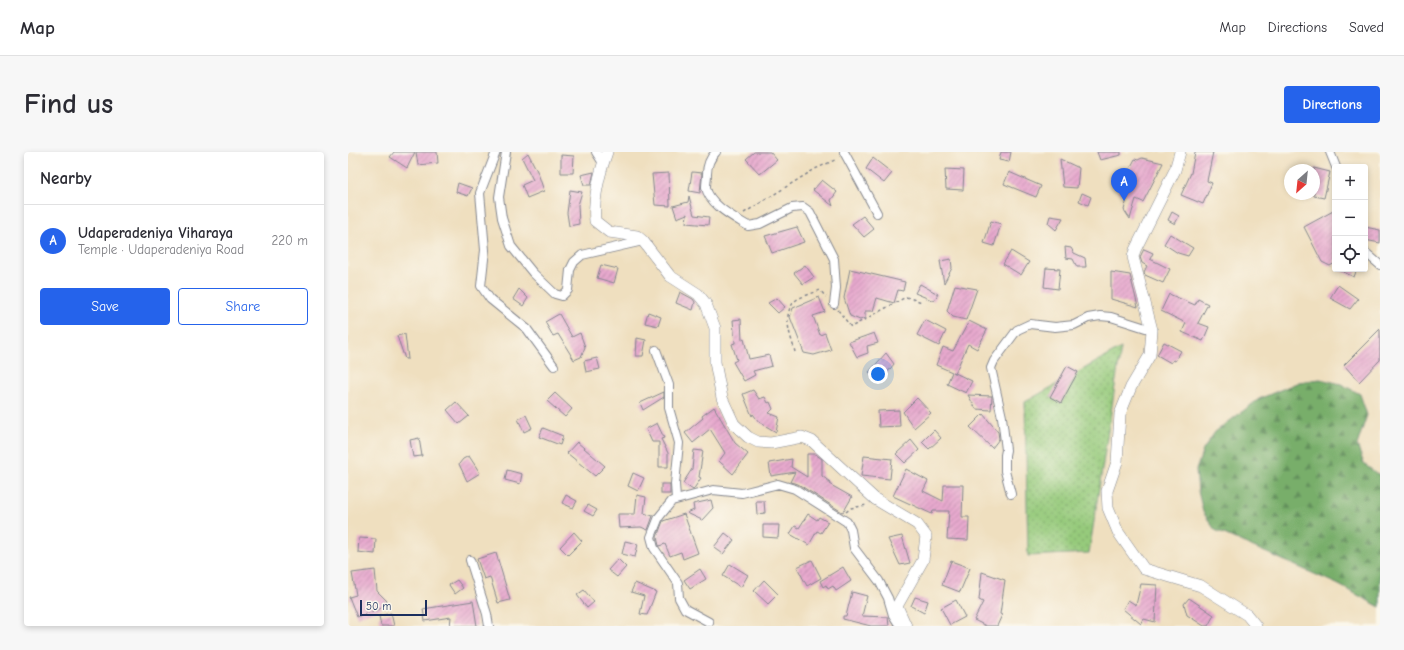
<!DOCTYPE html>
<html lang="en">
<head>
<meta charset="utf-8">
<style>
  :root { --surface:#fff; --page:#f7f7f7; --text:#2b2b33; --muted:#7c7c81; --line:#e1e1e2; --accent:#2563eb }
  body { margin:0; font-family:"Comic Neue",sans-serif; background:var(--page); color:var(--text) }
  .controls { position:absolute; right:12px; top:12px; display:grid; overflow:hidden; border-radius:4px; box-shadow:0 2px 6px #0003 }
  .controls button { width:36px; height:36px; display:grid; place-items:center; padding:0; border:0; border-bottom:1px solid var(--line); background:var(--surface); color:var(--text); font:20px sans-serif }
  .compass { position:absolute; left:936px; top:12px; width:36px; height:36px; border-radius:50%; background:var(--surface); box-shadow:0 2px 6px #0003; rotate:207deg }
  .scale { position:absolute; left:12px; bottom:10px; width:67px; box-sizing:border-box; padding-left:4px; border:2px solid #1b2f5e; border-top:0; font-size:11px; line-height:14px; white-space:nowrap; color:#1b2f5e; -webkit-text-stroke:3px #fbf7ec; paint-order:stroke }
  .you { position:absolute; left:530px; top:222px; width:14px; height:14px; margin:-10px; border:3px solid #fff; border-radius:50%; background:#1a73e8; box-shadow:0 0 0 6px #1a73e833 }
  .badge { display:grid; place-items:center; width:26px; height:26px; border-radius:50%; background:var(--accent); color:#fff; font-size:13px; font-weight:700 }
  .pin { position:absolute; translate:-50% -33px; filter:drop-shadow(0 1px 2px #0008) }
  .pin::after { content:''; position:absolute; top:21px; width:14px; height:12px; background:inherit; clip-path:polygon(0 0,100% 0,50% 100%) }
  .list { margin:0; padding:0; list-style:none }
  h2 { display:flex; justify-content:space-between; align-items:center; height:52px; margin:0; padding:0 16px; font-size:17px }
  h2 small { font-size:13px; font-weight:400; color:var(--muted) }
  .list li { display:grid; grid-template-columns:26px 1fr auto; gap:12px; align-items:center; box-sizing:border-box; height:72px; padding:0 16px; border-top:1px solid var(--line) }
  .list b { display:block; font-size:15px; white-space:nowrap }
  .list p { margin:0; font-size:13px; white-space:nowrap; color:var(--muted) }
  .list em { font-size:13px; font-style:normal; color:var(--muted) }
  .actions { display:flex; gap:8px; padding:12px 16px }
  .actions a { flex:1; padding:9px 0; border:1px solid var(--accent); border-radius:4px; text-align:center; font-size:14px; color:var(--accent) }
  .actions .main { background:var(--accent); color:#fff }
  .icon { flex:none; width:22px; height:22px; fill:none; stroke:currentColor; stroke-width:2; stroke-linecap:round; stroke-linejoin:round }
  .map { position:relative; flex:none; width:1032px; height:474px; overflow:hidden; border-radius:4px }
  header { display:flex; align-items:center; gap:24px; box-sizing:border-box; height:56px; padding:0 20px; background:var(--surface); border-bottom:1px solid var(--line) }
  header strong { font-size:19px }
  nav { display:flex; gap:22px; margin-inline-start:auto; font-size:14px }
  .intro { display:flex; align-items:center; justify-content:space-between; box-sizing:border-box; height:96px; padding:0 24px }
  h1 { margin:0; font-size:28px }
  .button { padding:10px 18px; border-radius:4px; background:var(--accent); color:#fff; font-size:14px; font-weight:700 }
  main { display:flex; gap:24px; padding:0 24px }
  aside { flex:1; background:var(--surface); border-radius:4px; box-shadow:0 2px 6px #0003 }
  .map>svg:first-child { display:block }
</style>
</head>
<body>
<header>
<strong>Map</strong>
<nav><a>Map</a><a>Directions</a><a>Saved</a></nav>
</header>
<div class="intro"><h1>Find us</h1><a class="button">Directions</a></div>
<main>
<aside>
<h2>Nearby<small></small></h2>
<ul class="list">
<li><span class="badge">A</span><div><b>Udaperadeniya Viharaya</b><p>Temple · Udaperadeniya Road</p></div><em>220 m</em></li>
</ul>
<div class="actions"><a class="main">Save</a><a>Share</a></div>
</aside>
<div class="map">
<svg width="1032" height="474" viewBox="0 0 1032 474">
  <defs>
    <pattern id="forest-firs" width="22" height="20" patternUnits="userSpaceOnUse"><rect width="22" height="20" fill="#78ae6b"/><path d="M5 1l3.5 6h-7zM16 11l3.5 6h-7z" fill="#628e5b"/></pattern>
    <pattern id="park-dots" width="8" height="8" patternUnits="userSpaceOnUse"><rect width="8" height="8" fill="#96ca7b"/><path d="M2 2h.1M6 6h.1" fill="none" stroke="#7aa468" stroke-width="1.8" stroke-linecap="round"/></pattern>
    <pattern id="building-hatch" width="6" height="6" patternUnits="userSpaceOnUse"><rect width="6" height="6" fill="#e7a9cd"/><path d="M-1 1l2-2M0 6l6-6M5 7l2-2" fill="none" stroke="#ba8aaa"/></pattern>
  </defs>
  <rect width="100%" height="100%" fill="#fbf7ec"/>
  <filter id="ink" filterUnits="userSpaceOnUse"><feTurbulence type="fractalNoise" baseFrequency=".025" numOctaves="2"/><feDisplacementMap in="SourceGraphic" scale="8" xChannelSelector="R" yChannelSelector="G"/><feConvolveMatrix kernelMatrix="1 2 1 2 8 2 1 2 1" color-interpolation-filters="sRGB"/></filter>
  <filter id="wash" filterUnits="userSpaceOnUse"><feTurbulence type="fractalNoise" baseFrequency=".012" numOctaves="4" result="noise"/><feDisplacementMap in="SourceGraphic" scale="16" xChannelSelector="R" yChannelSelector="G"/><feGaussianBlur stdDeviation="0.9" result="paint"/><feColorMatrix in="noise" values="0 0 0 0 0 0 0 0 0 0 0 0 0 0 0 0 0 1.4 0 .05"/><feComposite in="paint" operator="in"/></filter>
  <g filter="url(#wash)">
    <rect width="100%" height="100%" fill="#efdfbf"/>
    <path fill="url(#forest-firs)" stroke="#4a6e64" d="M972,227L993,232L1012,242L1019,263L1009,293L1016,312L1032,324V455L989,432L867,378L855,360L850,339L848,318L855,298L867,280L911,247L951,230Z"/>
    <path fill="url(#park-dots)" stroke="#587c6c" d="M773,196L741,401L680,404L677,250Z"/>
    <g id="blocks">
      <g fill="url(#building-hatch)">
        <path d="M46,0H67L59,16L42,5Z"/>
        <path d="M68,0H89L90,11L70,13Z"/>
        <path d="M406,0H422L429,8L412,22L398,7Z"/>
        <path d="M653,0H663L661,10L651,8Z"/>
        <path d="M749,0H773V3L752,8Z"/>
        <path d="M847,0H865L859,29L864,31L855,52L833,43L843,21Z"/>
        <path d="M180,1L190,21L196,39L179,46L174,33L185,28L174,6Z"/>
        <path d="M213,3L226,4L225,21H213Z"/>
        <path d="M525,6L544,21L536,31L518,17Z"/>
        <path d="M794,6L815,11L795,50L788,47L782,67L776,58L780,44L770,39L787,7L790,8Z"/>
        <path d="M712,7L731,16L729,36L715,35Z"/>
        <path d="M966,16L982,20L976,46L966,44Z"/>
        <path d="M597,17L616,18L615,38L598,37Z"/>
        <path d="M246,20L243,33H236L233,23Z"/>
        <path d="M344,20L354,21L352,41L341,39Z"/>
        <path d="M661,20L693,34L688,45L656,32Z"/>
        <path d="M321,21L322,54L307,53L304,22Z"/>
        <path d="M474,28L489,40L483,48L485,54L465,38Z"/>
        <path d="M110,31L124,36L120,44L108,40Z"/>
        <path d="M222,38L234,40L230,53L231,72L221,74L219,61Z"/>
        <path d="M734,41L743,45L740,53L731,49Z"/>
        <path d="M341,44L346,63L361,65L360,73L338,71L339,62L329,66L325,54L340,50Z"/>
        <path d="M987,58V111L982,114L974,110L956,75Z"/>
        <path d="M824,60L831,64L827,72L820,68Z"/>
        <path d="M515,64L526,77L516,85L504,72Z"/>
        <path d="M702,64L715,66L708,78L700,71Z"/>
        <path d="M643,69L653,72L646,94L636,91Z"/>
        <path d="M449,75L456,90L424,101L417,84Z"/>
        <path d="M1017,75L1032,78V91L1017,88Z"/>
        <path d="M822,82L845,96L840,104L830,101L816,92Z"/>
        <path d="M717,95L723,96L726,101L737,106L738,115H729L725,107L718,106Z"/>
        <path d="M796,97L805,101L802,107L822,117L815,131L797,123L796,120L799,114L794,111L792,105Z"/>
        <path d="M663,99L681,110L673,123L655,112Z"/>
        <path d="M603,107L604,116L596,131L592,109Z"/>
        <path d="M253,113L270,117L266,131L249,126Z"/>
        <path d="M457,113L466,125L455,132L446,121Z"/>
        <path d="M698,116L712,117L710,137L696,135Z"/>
        <path d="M502,117L557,130L555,139L550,138L546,151L529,146L525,159H517V166L512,168L502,164L496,146Z"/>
        <path d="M989,117H1009L1006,125Z"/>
        <path d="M763,120L782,123L790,155L763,147Z"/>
        <path d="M572,132L590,142L586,149L567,141Z"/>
        <path d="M607,133L629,137L618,168L605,165L599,159Z"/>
        <path d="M990,133L1010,147L1002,157L982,146Z"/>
        <path d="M171,137L180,146L175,154L165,147Z"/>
        <path d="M332,140L345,147L347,150L345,158L328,151Z"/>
        <path d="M821,142L847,153L850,147L860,152L850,171L861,175L855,189L834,180L838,171L813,159Z"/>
        <path d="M471,145L477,160L465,164L472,183L477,181L483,198L466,203L456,201L442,165L445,156Z"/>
        <path d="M429,146L437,155L430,161L420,151Z"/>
        <path d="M300,160L313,165L310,174L297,171Z"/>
        <path d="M211,162L224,185L232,181L237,195L233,205L226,208L210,182L205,184L197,170Z"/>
        <path d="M393,167L394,188L396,187L401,207L421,203L424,214L405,219L407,223L396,229L385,210L389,208L384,192L387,191L385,168Z"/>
        <path d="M577,168L598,179L591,194L569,183Z"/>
        <path d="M621,169L639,178L629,197L620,192L607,221L605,220L624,229L618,241L599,232L604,220L588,213L595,195L605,199Z"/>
        <path d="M1032,177V208L1011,230L996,213Z"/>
        <path d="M526,181L530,191L519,194L520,201L509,205L501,190Z"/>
        <path d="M57,182L60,207H57L49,184Z"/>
        <path d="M289,186L298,188L295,204H288Z"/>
        <path d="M816,190L833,199L827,209L825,208L823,211L809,203Z"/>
        <path d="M538,201L546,212L532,230L521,220Z"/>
        <path d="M249,206L252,217L238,220L236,209Z"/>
        <path d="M719,214L730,220L713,251L702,245Z"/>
        <path d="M405,238L411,247L417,245L420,251L422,250L425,257L421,261L431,265L428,280L411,270L405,262L404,264L395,242Z"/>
        <path d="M316,240V245L295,258L292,251Z"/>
        <path d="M207,241L224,257L217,265L199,249Z"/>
        <path d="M620,243L644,244L643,258L628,257Z"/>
        <path d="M569,246L583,261L566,276L555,260Z"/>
        <path d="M108,250L121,264L111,272L99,258Z"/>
        <path d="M366,255L387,291L400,302L385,322L371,309L377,301L362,277L345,291L337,281L355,266L354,264Z"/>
        <path d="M551,258L552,274L531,275L530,259Z"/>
        <path d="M635,262L650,280L651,287L644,296L622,275Z"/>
        <path d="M178,263L184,276L176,280L170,267Z"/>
        <path d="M309,271L316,286L313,287L320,301V315H311V290H304L298,277Z"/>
        <path d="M195,276L215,284L212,293L191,285Z"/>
        <path d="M586,278L593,286L581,297L574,290Z"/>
        <path d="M71,286L74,304L65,305L62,288Z"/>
        <path d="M563,288L571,298L557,311L548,302Z"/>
        <path d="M229,290L257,314L247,324L219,301Z"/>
        <path d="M346,298L355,299L351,325L353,326L345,338L335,331L344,317Z"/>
        <path d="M459,302H467L474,307V324L482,330L481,332L504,345L496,359L494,360L450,332L442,330L447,320L423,324L421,311L444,307L443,315L459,325Z"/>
        <path d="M121,304L132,321L119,329L111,312L115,307Z"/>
        <path d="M516,304L544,307L542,327L513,324Z"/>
        <path d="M558,317L580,329L575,339L595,349L596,333H615L614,365H621L620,388L599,387L601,359H585L584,362L545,344Z"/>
        <path d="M159,318L174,322L172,332L157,328Z"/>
        <path d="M285,321L296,326L290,339L280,334Z"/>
        <rect x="313" y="332" width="9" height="10"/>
        <path d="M218,343L229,349L225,356L214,351Z"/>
        <path d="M289,343L298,345L296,361L305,364L300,378L293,375L271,376L270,362H287Z"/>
        <path d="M363,348L365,356L354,368L339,361L346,358L345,352Z"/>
        <path d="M408,349H416L417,361L409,362Z"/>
        <path d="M240,353L249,358L245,364L236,359Z"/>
        <path d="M336,362L350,401L335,407L333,400L322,404L317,392L311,394L309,385L315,369Z"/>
        <path d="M460,362L469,368L471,365L480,370L473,381L469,379L461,393L442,382L447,374L451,376Z"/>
        <path d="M415,373H431L430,386L415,385Z"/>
        <path d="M226,380L234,389L220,403L212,395Z"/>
        <path d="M377,381L386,388L375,402L366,395Z"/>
        <path d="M554,384L562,411L552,413L540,387Z"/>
        <path d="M11,386L28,387L27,402L10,400Z"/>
        <path d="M277,389L290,392L287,405L274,402Z"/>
        <path d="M148,401L162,448L150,451L142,425L136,427L129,407Z"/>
        <path d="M270,407L278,415L269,425L260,418Z"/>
        <path d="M464,408L473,426L459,434L449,415Z"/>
        <path d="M603,409L622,416L612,440L594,433Z"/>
        <path d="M382,412L400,423L393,435L375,424Z"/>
        <path d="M495,415L503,429L488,439L485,434L480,437L478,433L475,435L472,429Z"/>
        <path d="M352,417L358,427L342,437L336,428Z"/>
        <path d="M27,418L29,439L39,449L32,457L9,465L1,445L8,443L4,421Z"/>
        <path d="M634,420L657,428L652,462L654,463L649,474H638L626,468L635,450L631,448Z"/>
        <path d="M109,428L115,436L107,442L101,433Z"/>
        <path d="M416,428L430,442L420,452L406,439Z"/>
        <path d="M287,431L308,440L299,463L292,462L296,444L283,440Z"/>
        <path d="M793,432L809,433L807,470L796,467L793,472L775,457L780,448L788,453Z"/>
        <path d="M236,438L246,450L239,456L229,443Z"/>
        <path d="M504,440L519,444L514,464L540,465L541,474H523L495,467V464H498Z"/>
        <path d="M567,445L580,449L576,461L563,454Z"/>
        <path d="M841,446L866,463L860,474H856L839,463L836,452Z"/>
        <path d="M608,448L617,465L602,473L593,456Z"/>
        <path d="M125,449L129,474H102L103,465L77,469L75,457Z"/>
        <path d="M43,461L46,474H33L31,464Z"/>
      </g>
    </g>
  </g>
  <g filter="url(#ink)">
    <use href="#blocks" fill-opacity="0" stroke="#85878e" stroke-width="1"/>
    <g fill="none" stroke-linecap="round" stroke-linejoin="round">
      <defs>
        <g id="minor">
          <path d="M148,0L132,41L137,98L133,134L142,147L179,177L206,214"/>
          <path d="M158,0L151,45L154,66L163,94L185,121L207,142L214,144L220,138L222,118L226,110L234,103L295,89"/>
          <path d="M248,0L255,11"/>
          <path d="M368,0C362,6 359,14 359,22C359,26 358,31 358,35C360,52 387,66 400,74L412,72L444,56L455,55L462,60L486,107L488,136L486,152"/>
          <path d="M496,0L529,61"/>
          <path d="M982,0L988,15"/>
          <path d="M1017,100L1032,113"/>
          <path d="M308,198L321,233V256L331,291L327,332L328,347"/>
          <path d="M663,342L657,319V303L658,298L654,265L643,216L646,209L669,178L682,172L707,175L726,173L740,166L752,164L763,165L804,178"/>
          <path d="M122,408L139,462L141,474"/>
          <path d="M361,470L337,457L331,446L330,431L306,396L303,385L311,365L324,349L365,338L394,341L430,332L447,337L499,370L503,378L506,396L531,429L540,446L545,463L550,471L557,472"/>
        </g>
        <g id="tertiary">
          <path d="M259,0C252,20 245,48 247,69L261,80L289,84L295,89L322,124L350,142L358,152L367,176V210L374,246L386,272L400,285L410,290L423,291L454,285L464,289L527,347L569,372L578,384L575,408L549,454L558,474"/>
          <path d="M832,0L827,18L787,98L785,105L804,178L802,203L783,235L772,262L769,310L759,339L760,356L770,380L796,417L853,434L899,463L908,474"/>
        </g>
      </defs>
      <use href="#minor" stroke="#85878e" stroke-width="10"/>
      <use href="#tertiary" stroke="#85878e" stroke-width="12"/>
      <g stroke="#85878e" stroke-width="1.5" stroke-dasharray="3 3" stroke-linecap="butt">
        <path d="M396,61L467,17L489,7"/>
        <path d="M490,158L503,175L558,145L574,150"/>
        <path d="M447,200C443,184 433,163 447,149C451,145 466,141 472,138L478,145"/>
        <path d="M498,360L503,356L519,353"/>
      </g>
      <use href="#minor" stroke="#fff" stroke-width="8"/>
      <use href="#tertiary" stroke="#fff" stroke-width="11"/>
    </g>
  </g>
</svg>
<div class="controls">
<button>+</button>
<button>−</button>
<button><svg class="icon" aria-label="locate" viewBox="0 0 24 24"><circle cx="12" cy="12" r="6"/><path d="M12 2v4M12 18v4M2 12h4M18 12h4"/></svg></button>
</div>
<svg class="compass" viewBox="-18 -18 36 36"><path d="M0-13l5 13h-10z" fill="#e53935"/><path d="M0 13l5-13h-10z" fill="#7c7c81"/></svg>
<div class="scale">50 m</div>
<div class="you"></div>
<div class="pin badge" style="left:776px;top:49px">A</div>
</div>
</main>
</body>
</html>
